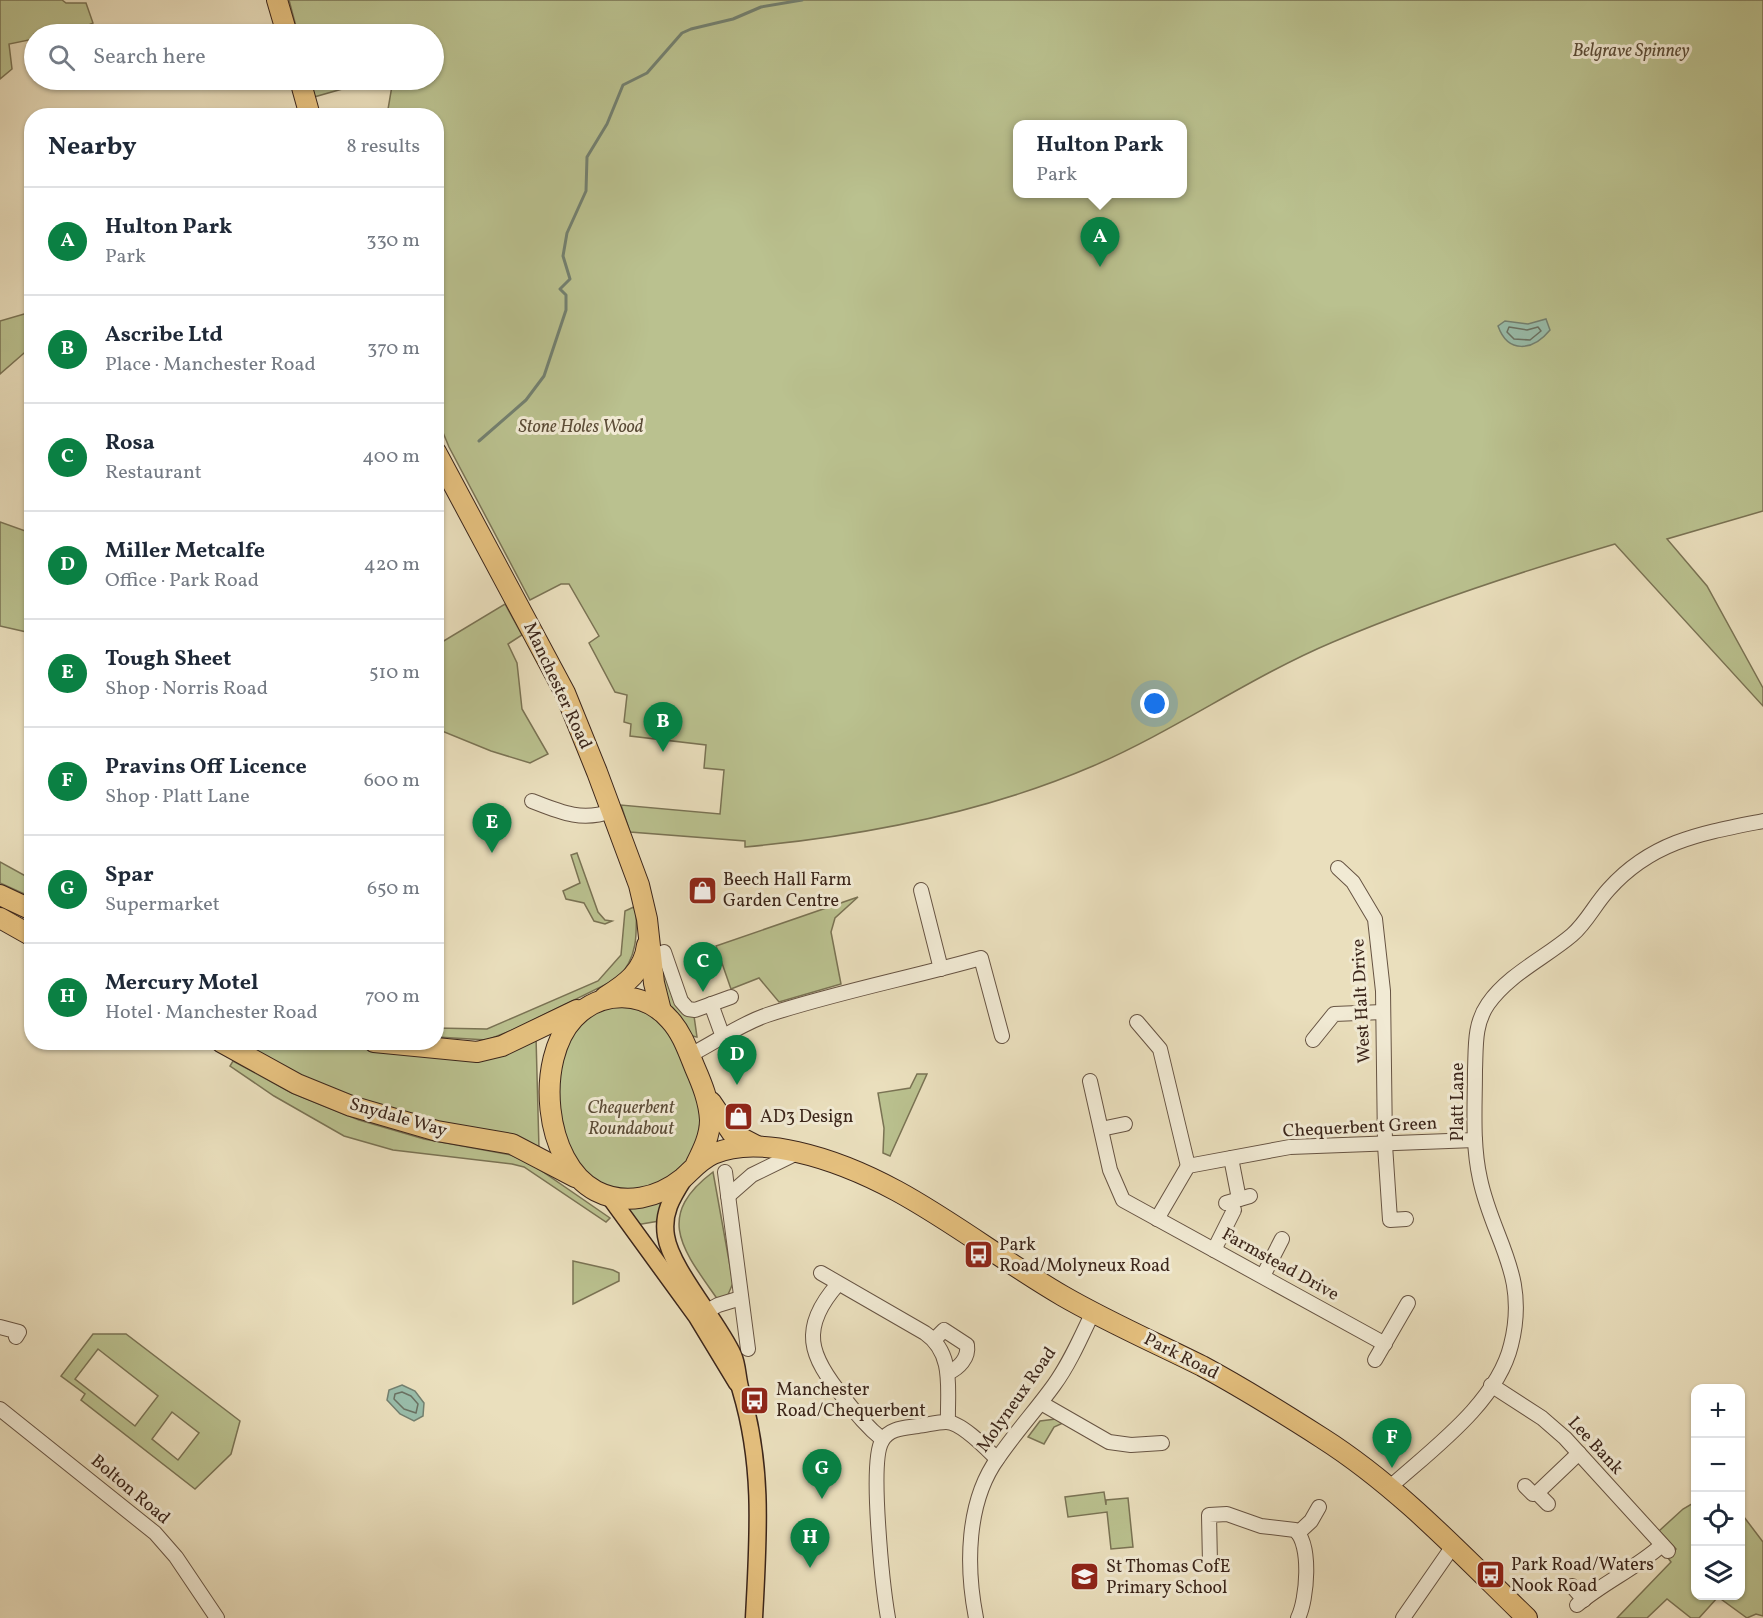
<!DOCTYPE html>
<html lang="en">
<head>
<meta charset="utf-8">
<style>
  :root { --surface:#fff; --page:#f2f2f3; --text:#1f2937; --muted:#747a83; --line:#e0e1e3; --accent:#0b8043 }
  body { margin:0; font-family:Vollkorn,serif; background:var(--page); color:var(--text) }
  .controls { position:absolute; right:18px; bottom:18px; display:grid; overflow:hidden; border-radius:12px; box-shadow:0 2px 4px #0004 }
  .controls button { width:54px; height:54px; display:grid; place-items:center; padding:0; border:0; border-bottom:2px solid var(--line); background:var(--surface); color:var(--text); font:30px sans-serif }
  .you { position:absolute; left:1155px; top:704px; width:21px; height:21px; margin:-15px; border:4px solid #fff; border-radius:50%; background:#1a73e8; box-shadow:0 0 0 9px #1a73e833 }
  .badge { display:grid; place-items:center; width:39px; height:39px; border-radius:50%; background:var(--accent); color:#fff; font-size:20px; font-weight:700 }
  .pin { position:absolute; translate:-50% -50px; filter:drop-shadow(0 2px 3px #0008) }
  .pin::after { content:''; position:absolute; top:32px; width:21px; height:18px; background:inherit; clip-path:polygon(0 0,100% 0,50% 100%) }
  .popup { position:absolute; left:1013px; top:120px; width:174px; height:78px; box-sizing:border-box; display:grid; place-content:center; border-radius:12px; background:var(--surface); filter:drop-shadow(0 2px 4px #0005); font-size:20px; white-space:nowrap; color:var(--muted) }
  .popup b { font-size:22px; color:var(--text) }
  .popup::after { content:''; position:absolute; left:50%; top:100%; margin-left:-12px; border:12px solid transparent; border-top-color:var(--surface) }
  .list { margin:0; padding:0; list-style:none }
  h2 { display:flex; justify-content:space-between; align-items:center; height:78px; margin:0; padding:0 24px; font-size:26px }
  h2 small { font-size:20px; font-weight:400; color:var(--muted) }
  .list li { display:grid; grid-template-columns:39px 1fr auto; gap:18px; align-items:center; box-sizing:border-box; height:108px; padding:0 24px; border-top:2px solid var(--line) }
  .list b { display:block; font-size:22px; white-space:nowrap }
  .list p { margin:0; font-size:20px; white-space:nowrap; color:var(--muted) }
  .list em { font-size:20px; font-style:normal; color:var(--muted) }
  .icon { flex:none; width:33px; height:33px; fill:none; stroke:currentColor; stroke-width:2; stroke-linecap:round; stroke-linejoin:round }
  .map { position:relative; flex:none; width:1763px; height:1618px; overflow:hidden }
  .search { position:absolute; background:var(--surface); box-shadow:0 2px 4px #0004; left:24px; top:24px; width:420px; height:66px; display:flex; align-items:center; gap:15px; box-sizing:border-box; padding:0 21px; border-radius:33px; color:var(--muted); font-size:22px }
  .panel { position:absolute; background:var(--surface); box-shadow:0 2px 4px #0004; left:24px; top:108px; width:420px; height:942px; border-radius:24px }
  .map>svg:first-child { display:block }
</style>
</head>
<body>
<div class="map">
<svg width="1763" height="1618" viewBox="0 0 1763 1618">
  <rect width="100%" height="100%" fill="#eadfbd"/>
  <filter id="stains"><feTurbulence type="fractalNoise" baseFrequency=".00333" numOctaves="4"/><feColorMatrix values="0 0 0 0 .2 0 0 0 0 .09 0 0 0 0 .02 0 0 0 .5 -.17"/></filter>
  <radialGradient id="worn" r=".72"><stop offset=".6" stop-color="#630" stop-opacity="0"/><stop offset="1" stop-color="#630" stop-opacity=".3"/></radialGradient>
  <g fill="#bac18f" stroke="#7a7354" stroke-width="1.5" fill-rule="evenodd">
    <path d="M0,0H62L66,3H86L93,23L74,32L34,34V39L9,44L12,69L0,79Z"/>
    <path d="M289,0H1763V511L1667,539L1707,586L1763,688V706L1615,544C1520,572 1425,603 1333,642C1250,677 1176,730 1093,766C984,813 863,836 745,847V841L630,832L621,805L720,814L724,770L704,768L706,745L630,736L631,724L624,722L627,695L615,692L589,643L599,636L569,584H561L530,600L449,447L437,418L436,116L387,115L393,80H434V34H298ZM1018,124H1182V194H1018Z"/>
    <path d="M309,80H374L314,97Z"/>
    <path d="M31,312V347L0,374V321Z"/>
    <path d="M0,522L31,533V633L0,626Z"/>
    <path d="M505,604L522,635L508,644L517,663L522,709L548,754L530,763L491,751L437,729V645Z"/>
    <path d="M577,853L598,912L605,920L612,921L605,924L594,921L584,903L566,899L563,891L580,883L571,855Z"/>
    <path d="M0,862L31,879V897L0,883Z"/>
    <path d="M858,897L835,918L831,932L841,984L779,1002L759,978L731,989L716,946Z"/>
    <path d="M636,906C637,934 638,958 617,979L513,1030L487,1040L437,1037L436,1028L487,1029L598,981L621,955L625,911Z"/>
    <path d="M665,974C670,988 675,1019 694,1016L697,1037C678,1035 664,992 659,976Z"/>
    <path d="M620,1003L657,1017L675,1039L701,1106V1131L687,1163L666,1181L626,1192L599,1184L575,1163L559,1118V1073L565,1044L592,1012Z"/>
    <path d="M536,1037L539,1149L436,1124L330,1091L231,1043H349L410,1053Z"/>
    <path d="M233,1061L290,1092L359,1120L424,1139L511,1155L530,1163L610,1218L606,1222L524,1167L512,1164L393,1150L344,1136L274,1096L230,1066Z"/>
    <path d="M917,1074H927L890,1156L883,1153L884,1128L878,1093L910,1088Z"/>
    <path d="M713,1172L733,1283L727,1297L718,1300C684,1251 653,1217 713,1172Z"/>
    <path d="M661,1200L659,1221L636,1225L622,1206Z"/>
    <path d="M573,1261L613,1270L619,1273V1281L573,1304Z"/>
    <path d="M93,1334H126L240,1421L231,1454L195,1489L81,1400L85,1394L61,1376ZM98,1349L158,1396L135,1426L75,1379ZM172,1412L199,1433L178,1460L152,1439Z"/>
    <path d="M1056,1419L1063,1423L1054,1427L1044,1444L1028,1437L1040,1421Z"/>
    <path d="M1104,1492L1106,1505V1500L1128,1498L1133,1547L1111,1549L1107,1512L1068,1517L1065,1497Z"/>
    <path d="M1695,1502L1696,1596H1740L1741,1513L1763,1542V1616L1756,1614L1747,1618L1718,1597L1699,1618H1691L1667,1599L1647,1618H1617L1671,1562L1668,1558L1676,1549L1659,1531L1683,1509Z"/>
  </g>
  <g fill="#99bdaa" stroke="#738070" stroke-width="1.5">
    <path d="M1546,319L1550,330C1533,351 1508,354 1498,326L1505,321L1528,324Z"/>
    <path d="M402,1385L415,1391L424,1403L423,1416L414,1421L400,1414L387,1400L389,1390Z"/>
  </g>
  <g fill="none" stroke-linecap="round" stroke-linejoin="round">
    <g stroke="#6a7162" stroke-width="1.5">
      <path d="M1509,327L1527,330L1538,327L1541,331L1530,340L1514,339L1507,332Z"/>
      <path d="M402,1392L411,1396L418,1404L416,1413L404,1409L394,1399L395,1394Z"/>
    </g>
    <path stroke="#738070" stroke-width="3" d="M479,441L526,400L544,376L566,310V295L560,289L570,279L563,256L567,233L586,191L587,157L607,124L623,85L647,73L682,33L691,29L733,19L761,7L802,0"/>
    <defs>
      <g id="minor">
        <path d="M532,801C560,812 582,822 611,811"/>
        <path d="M1338,868L1353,882L1375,919L1383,991L1385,1145L1390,1220L1406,1219"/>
        <path d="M921,890L941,969"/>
        <path d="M664,952L681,1001L688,1009L695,1010L731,997"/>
        <path d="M711,1004L723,1037"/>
        <path d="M1137,1022L1160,1049L1188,1166"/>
        <path d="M1313,1040L1334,1014L1383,1012"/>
        <path d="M690,1055C716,1042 740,1024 767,1015C837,992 910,978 981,958L1002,1036"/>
        <path d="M1090,1081L1110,1170L1123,1200L1385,1344"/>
        <path d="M1101,1129L1125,1124"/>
        <path d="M1231,1158L1239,1199"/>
        <path d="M1188,1166L1290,1147L1475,1140"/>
        <path d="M725,1172L748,1349"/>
        <path d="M728,1196L752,1175L797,1153"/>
        <path d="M1226,1203L1250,1196"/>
        <path d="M1157,1219L1188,1166"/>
        <path d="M1214,1250L1234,1210"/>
        <path d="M821,1273L925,1333C955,1354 947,1390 948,1422"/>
        <path d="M1263,1276L1282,1239"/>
        <path d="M838,1284C799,1328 809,1356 844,1398C856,1413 867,1427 882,1439"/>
        <path d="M698,1316L718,1305L741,1298"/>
        <path d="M0,1327L19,1332L16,1337"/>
        <path d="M934,1340L944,1330L967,1345C969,1358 959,1368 948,1373"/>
        <path d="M1375,1360L1408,1303"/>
        <path d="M1491,1385L1542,1418L1565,1438L1668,1551"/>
        <path d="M1041,1403L1109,1442L1131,1445L1162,1443"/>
        <path d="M0,1409L155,1533L176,1557L217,1618"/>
        <path d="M1525,1486L1533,1494L1537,1493L1579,1453"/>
        <path d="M1389,1488C1431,1450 1497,1403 1511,1345C1529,1274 1493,1241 1480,1179C1472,1143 1475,1106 1475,1070C1476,1047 1474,1024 1488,1004C1509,974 1545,958 1572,935C1587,922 1595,904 1609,889C1652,841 1702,833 1763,821"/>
        <path d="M1537,1493L1548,1504"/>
        <path d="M1298,1533L1311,1521L1319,1507"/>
        <path d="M1210,1563L1209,1515L1227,1514L1261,1526L1295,1530C1312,1544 1307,1600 1298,1618"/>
        <path d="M1572,1586L1584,1600"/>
        <path d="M1577,1605C1604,1582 1635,1569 1662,1545"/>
        <path d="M888,1618C883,1589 869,1462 882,1441C889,1428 905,1428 918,1426C927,1425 937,1422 946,1422C961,1422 986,1448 997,1459"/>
        <path d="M976,1618C966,1567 966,1502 998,1458C1015,1433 1036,1410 1054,1385C1070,1363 1081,1337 1093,1312"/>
        <path d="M1403,1618L1453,1546"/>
      </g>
      <g id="major">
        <path d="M685,1177C673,1196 662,1212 666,1236C671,1269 717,1320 733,1355C738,1366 737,1379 741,1391C764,1468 758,1539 754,1618"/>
        <path d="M609,1196L697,1317L737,1383"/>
      </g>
      <g id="highway">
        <path d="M277,0L287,34"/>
        <path d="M300,80L310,116"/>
        <path d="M436,452L565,693L597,772L639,885L647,919L654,983L661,1011"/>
        <path d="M0,895L32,910"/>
        <path d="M0,918L32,936"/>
        <path d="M605,997C626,984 644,971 647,945"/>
        <path d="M221,1042L297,1084L351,1106L437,1131L512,1144L575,1177"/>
        <path d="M374,1042L477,1052L502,1046L577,1010"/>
        <path d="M711,1102L732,1133L757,1146"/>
        <path d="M696,1164C703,1150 710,1136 710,1120C709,1101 702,1084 695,1068C688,1051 682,1033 670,1020C644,990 601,990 574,1018C535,1059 543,1163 596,1191C625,1206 658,1198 683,1178C693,1169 700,1160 713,1154C738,1143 771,1146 797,1152C899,1175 975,1245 1063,1296C1108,1322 1156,1343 1202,1366C1243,1388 1283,1413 1322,1438C1399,1487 1462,1555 1527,1618"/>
      </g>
    </defs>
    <use href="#minor" stroke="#675443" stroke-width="16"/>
    <use href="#major" stroke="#3b251a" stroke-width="19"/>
    <use href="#highway" stroke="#3b251a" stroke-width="22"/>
    <use href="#minor" stroke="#f1ead4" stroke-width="14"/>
    <use href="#major" stroke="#e5c07e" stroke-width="16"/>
    <use href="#highway" stroke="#e5c07e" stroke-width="20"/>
  </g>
  <defs>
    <symbol id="shop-square" viewBox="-11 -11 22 22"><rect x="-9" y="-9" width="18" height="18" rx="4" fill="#8f2418" stroke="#f1ead4"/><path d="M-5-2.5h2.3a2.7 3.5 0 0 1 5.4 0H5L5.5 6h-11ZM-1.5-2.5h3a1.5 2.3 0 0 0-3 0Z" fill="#fff"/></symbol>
    <symbol id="bus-square" viewBox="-11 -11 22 22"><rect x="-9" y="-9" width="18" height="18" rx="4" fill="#8f2418" stroke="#f1ead4"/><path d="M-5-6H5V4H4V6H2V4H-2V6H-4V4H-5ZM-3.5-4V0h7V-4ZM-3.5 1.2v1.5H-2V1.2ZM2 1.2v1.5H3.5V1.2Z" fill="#fff"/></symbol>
    <symbol id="school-square" viewBox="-11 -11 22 22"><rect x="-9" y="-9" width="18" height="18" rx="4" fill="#8f2418" stroke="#f1ead4"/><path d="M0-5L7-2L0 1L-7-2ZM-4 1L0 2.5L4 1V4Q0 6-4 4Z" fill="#fff"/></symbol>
  </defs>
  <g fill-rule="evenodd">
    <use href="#shop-square" x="686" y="874" width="33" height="33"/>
    <use href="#shop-square" x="722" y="1100" width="33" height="33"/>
    <use href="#bus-square" x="962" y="1238" width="33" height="33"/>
    <use href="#bus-square" x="738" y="1384" width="33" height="33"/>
    <use href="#bus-square" x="1474" y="1558" width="33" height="33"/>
    <use href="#school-square" x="1068" y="1560" width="33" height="33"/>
  </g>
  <g text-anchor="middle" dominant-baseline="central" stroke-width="6" stroke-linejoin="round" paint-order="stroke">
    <g font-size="18" font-style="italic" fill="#5b4c37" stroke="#f1ead4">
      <text x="1631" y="51">Belgrave Spinney</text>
      <text x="581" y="427">Stone Holes Wood</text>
      <text x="631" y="1108">Chequerbent<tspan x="631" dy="21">Roundabout</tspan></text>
    </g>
    <g font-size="18" fill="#3b251a" stroke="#f1ead4">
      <text transform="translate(557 686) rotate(65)">Manchester Road</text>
      <text transform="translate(1362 1001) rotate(-93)">West Halt Drive</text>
      <text transform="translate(1458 1102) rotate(-90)">Platt Lane</text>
      <text transform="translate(398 1118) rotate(16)">Snydale Way</text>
      <text transform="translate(1360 1128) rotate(-3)">Chequerbent Green</text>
      <text transform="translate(1280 1265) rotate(29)">Farmstead Drive</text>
      <text transform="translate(1181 1357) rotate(27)">Park Road</text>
      <text transform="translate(1017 1400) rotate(-55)">Molyneux Road</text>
      <text transform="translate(1595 1446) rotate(47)">Lee Bank</text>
      <text transform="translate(130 1490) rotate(40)">Bolton Road</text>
    </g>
    <g font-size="18" fill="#3b251a" stroke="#f1ead4" text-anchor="start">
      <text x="723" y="880">Beech Hall Farm<tspan x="723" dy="21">Garden Centre</tspan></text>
      <text x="760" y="1117">AD3 Design</text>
      <text x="999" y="1245">Park<tspan x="999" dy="21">Road/Molyneux Road</tspan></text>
      <text x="776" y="1390">Manchester<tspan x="776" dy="21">Road/Chequerbent</tspan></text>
      <text x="1511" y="1565">Park Road/Waters<tspan x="1511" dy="21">Nook Road</tspan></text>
      <text x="1106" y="1567">St Thomas CofE<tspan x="1106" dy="21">Primary School</tspan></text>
    </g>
  </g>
  <rect width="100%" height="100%" filter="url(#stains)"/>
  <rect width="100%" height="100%" fill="url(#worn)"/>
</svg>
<div class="controls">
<button>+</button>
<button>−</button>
<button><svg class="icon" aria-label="locate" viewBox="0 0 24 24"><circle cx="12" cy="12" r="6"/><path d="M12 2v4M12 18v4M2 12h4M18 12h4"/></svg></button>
<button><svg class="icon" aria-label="layers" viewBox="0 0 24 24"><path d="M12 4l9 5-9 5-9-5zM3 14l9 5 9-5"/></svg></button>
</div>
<div class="you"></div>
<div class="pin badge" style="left:1100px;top:267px">A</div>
<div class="popup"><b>Hulton Park</b>Park</div>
<div class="pin badge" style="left:663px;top:752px">B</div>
<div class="pin badge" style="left:703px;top:992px">C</div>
<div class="pin badge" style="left:737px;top:1085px">D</div>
<div class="pin badge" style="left:492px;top:853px">E</div>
<div class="pin badge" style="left:1392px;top:1468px">F</div>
<div class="pin badge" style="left:822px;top:1499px">G</div>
<div class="pin badge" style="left:810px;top:1568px">H</div>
<div class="search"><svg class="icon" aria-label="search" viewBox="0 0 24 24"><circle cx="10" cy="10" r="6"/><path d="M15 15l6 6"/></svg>Search here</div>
<section class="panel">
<h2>Nearby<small>8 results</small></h2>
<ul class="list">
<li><span class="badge">A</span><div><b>Hulton Park</b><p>Park</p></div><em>330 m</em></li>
<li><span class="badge">B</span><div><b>Ascribe Ltd</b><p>Place · Manchester Road</p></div><em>370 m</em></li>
<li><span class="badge">C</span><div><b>Rosa</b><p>Restaurant</p></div><em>400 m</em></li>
<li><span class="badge">D</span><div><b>Miller Metcalfe</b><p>Office · Park Road</p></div><em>420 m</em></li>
<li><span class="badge">E</span><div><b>Tough Sheet</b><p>Shop · Norris Road</p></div><em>510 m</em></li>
<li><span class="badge">F</span><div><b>Pravins Off Licence</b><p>Shop · Platt Lane</p></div><em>600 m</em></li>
<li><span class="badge">G</span><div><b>Spar</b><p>Supermarket</p></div><em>650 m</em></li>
<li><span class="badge">H</span><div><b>Mercury Motel</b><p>Hotel · Manchester Road</p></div><em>700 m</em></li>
</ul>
</section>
</div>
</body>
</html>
